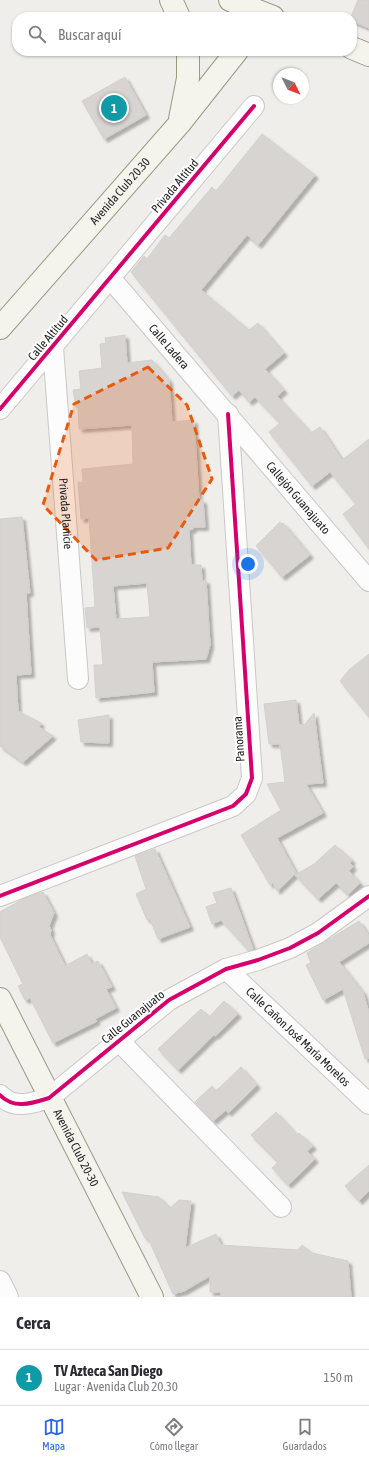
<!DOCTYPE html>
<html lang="es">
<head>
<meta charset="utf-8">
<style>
  :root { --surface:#fff; --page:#f7f7f7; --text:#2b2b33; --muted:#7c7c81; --line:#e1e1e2; --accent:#2563eb }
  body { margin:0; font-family:"Asap Condensed",sans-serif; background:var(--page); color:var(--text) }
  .compass { position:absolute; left:273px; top:68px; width:36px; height:36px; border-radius:50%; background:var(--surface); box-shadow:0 1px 3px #0004; rotate:132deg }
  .you { position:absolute; left:248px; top:564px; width:14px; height:14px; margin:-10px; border:3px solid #fff; border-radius:50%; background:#1a73e8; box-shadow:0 0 0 6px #1a73e833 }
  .badge { display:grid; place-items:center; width:26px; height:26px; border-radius:50%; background:var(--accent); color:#fff; font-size:13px; font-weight:700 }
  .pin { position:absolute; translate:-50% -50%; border:2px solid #fff; box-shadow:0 1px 4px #0006 }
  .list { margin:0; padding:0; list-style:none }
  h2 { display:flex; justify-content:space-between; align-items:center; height:52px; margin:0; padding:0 16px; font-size:17px }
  h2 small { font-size:13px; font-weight:400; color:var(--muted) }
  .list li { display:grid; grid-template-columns:26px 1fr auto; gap:12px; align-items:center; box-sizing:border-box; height:56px; padding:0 16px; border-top:1px solid var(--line) }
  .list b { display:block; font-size:15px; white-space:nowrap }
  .list p { margin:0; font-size:13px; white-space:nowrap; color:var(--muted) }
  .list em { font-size:13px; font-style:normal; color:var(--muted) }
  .icon { flex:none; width:22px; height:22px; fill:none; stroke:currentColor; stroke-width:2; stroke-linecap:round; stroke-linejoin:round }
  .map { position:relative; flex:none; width:369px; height:1297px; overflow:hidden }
  .search { position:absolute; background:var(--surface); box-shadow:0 1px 3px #0004; left:12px; right:12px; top:12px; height:44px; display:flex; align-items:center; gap:10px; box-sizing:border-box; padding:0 14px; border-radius:16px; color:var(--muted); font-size:15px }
  .sheet { height:108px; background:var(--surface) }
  nav { display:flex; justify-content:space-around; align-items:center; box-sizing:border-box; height:56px; border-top:1px solid var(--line); background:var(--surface); font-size:11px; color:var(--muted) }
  nav a { display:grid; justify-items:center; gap:2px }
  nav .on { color:var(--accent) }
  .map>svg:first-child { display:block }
</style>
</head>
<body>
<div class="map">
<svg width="369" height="1297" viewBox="0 0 369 1297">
  <defs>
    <filter id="shadow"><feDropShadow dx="3.5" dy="3.5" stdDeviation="1" flood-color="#0004"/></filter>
  </defs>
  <rect width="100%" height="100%" fill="#f0eeeb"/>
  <g fill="#d7d4d2" stroke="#d3d0cc" fill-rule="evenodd" filter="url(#shadow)">
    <path d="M358,0H369V28L352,21L351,17Z"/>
    <path d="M125,77L146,115L104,139L82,101Z"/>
    <path d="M262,134L315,175L258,245L247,235L201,290L249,330L258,323L284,353L265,369L284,390L277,396L311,433L320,427L342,460L369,439V549L343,514L356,504L330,472L312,486L269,432L280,423L255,397L249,402L239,390L232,396L131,272L144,256L147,259L165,235L169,238L212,187L216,191Z"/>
    <path d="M125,335L127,363L152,360L169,380L172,422L194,420L199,500H203L205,527H193V529L189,530L191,565H201L202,581L206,580L210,645L206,659L152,662L154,692L96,698L94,665H103L100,627L87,628L85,608L95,607L89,518L81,519L78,482L83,483L82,469L133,464L132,425L79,429L78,407H76L73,390L81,389L79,371L102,368L100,344L106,343L105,338ZM147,583L150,617L116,619L113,586Z"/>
    <path d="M22,517L30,593H26L31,674L16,675L18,711L41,723L39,727L53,736L23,762L0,746V519Z"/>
    <path d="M280,522L282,524L283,523L310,555L282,577L256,546Z"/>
    <path d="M369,654V717L340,681L349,670Z"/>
    <path d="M296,700L299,725L305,724L314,713L323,783L306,784L323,813L277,838L296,873L277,891L273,883L270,885L241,835L281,810L267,784L285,782L280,744H269L264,704Z"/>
    <path d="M109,715V743L81,742L78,720Z"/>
    <path d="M335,845L352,860L350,863L353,867L349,871L360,883L348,895L336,883L318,899L295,875L314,864Z"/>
    <path d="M155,849L190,927L158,939L150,919L147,920L136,894L146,889L135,856Z"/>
    <path d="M231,888L253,949L249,951L221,920L212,924L206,907L217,903L213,893Z"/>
    <path d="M43,892L54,913L49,926L51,930L50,935L65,966L87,954L92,964L98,961L112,987L106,989L116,1008L95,1019L97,1021L53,1043L30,998L25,1000L18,986L23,984L0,937V912L25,898Z"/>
    <path d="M359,921L369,936V943L339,962L363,992L369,1013V1058L365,1059L343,989L323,1000L306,965L311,963L307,953Z"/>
    <path d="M224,1001L238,1014L215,1036L214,1035L178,1070L158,1049L201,1009L209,1017Z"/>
    <path d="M241,1067L257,1085L228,1113L226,1110L213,1121L195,1102L212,1086L216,1091Z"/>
    <path d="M276,1112L297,1135L299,1133L313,1146L307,1151L315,1159L288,1185L272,1168L278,1162L251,1135Z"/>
    <path d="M369,1165V1191L359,1201L345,1186Z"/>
    <path d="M122,1192L159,1197L170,1208L179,1200L191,1201L185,1248L216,1234L221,1245L298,1250L302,1245L312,1253L348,1261L351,1297H221V1292H210V1276L184,1291L173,1294L148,1238H145Z"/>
  </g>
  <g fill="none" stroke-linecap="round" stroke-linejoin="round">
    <defs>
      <g id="street">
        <path id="s1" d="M111,279L369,581"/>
        <path id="s2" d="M53,347L78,679"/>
        <path d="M0,409L254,106"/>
        <path d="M0,896L233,806L246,794L252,778L228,414"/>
        <path id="s3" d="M226,969L369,1104"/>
        <path d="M119,1041L281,1207"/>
        <path d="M0,1095C14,1110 33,1103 49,1098L169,1000L226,969L258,960L290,948L318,933L369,896"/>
        <path d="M0,1281L8,1297"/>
      </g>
      <g id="secondary">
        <path d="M171,0L179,17"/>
        <path d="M230,0L273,17"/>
        <path d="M352,48L369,55"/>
        <path d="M180,119L188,78V51"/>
        <path id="s4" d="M0,328L180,123L237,51"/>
        <path id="s5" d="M0,999L152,1297"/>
      </g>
    </defs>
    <use href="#street" stroke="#c9c8c7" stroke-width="22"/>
    <use href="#secondary" stroke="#999a82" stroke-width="24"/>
    <use href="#street" stroke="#fdfcfc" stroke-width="20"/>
    <use href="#secondary" stroke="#f4f4ed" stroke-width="22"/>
    <defs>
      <g id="cycleway">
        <path d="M0,409L254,106"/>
        <path d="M0,896L233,806L246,794L252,778L228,414"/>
        <path d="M0,1095C14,1110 33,1103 49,1098L169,1000L226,969L258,960L290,948L318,933L369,896"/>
      </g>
    </defs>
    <use href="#cycleway" stroke="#fff" stroke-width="6"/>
    <use href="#cycleway" stroke="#d6006c" stroke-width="4"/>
  </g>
  <path fill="#e8590c" fill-opacity="0.2" stroke="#e8590c" stroke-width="3" stroke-dasharray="8 5" stroke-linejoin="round" d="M148,367L187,405L212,479L168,548L96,560L43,505L74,404Z"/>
  <g text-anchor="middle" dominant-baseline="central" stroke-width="4" stroke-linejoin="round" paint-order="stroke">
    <g font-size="12" fill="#222" stroke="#fff">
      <text transform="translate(175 186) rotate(-50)">Privada Altitud</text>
      <text stroke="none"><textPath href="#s4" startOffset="182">Avenida Club 20.30</textPath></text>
      <text transform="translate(48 338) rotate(-50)">Calle Altitud</text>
      <text stroke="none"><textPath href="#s1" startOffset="89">Calle Ladera</textPath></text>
      <text stroke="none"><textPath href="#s1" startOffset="288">Callejón Guanajuato</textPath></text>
      <text stroke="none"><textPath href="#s2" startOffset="167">Privada Planicie</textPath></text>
      <text transform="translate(239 739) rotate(-94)">Panorama</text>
      <text transform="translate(133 1017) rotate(-39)">Calle Guanajuato</text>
      <text stroke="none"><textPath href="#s3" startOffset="99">Calle Cañon José María Morelos</textPath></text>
      <text stroke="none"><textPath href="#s5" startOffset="167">Avenida Club 20-30</textPath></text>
    </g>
  </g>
</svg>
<svg class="compass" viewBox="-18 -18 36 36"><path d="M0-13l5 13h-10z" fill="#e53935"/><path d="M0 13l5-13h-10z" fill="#7c7c81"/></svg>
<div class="you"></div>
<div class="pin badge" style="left:114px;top:108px;background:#0f9aa8">1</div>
<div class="search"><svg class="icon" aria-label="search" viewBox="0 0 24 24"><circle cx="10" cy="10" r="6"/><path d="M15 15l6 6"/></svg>Buscar aquí</div>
</div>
<section class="sheet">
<h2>Cerca<small></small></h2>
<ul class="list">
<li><span class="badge" style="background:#0f9aa8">1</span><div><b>TV Azteca San Diego</b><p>Lugar · Avenida Club 20.30</p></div><em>150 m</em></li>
</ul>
</section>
<nav>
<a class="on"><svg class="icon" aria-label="map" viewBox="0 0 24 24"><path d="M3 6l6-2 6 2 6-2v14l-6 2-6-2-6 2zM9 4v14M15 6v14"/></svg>Mapa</a>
<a><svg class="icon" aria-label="directions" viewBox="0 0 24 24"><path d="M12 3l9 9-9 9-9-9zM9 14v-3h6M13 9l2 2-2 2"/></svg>Cómo llegar</a>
<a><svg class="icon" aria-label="saved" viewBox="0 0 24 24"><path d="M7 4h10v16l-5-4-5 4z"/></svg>Guardados</a>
</nav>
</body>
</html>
